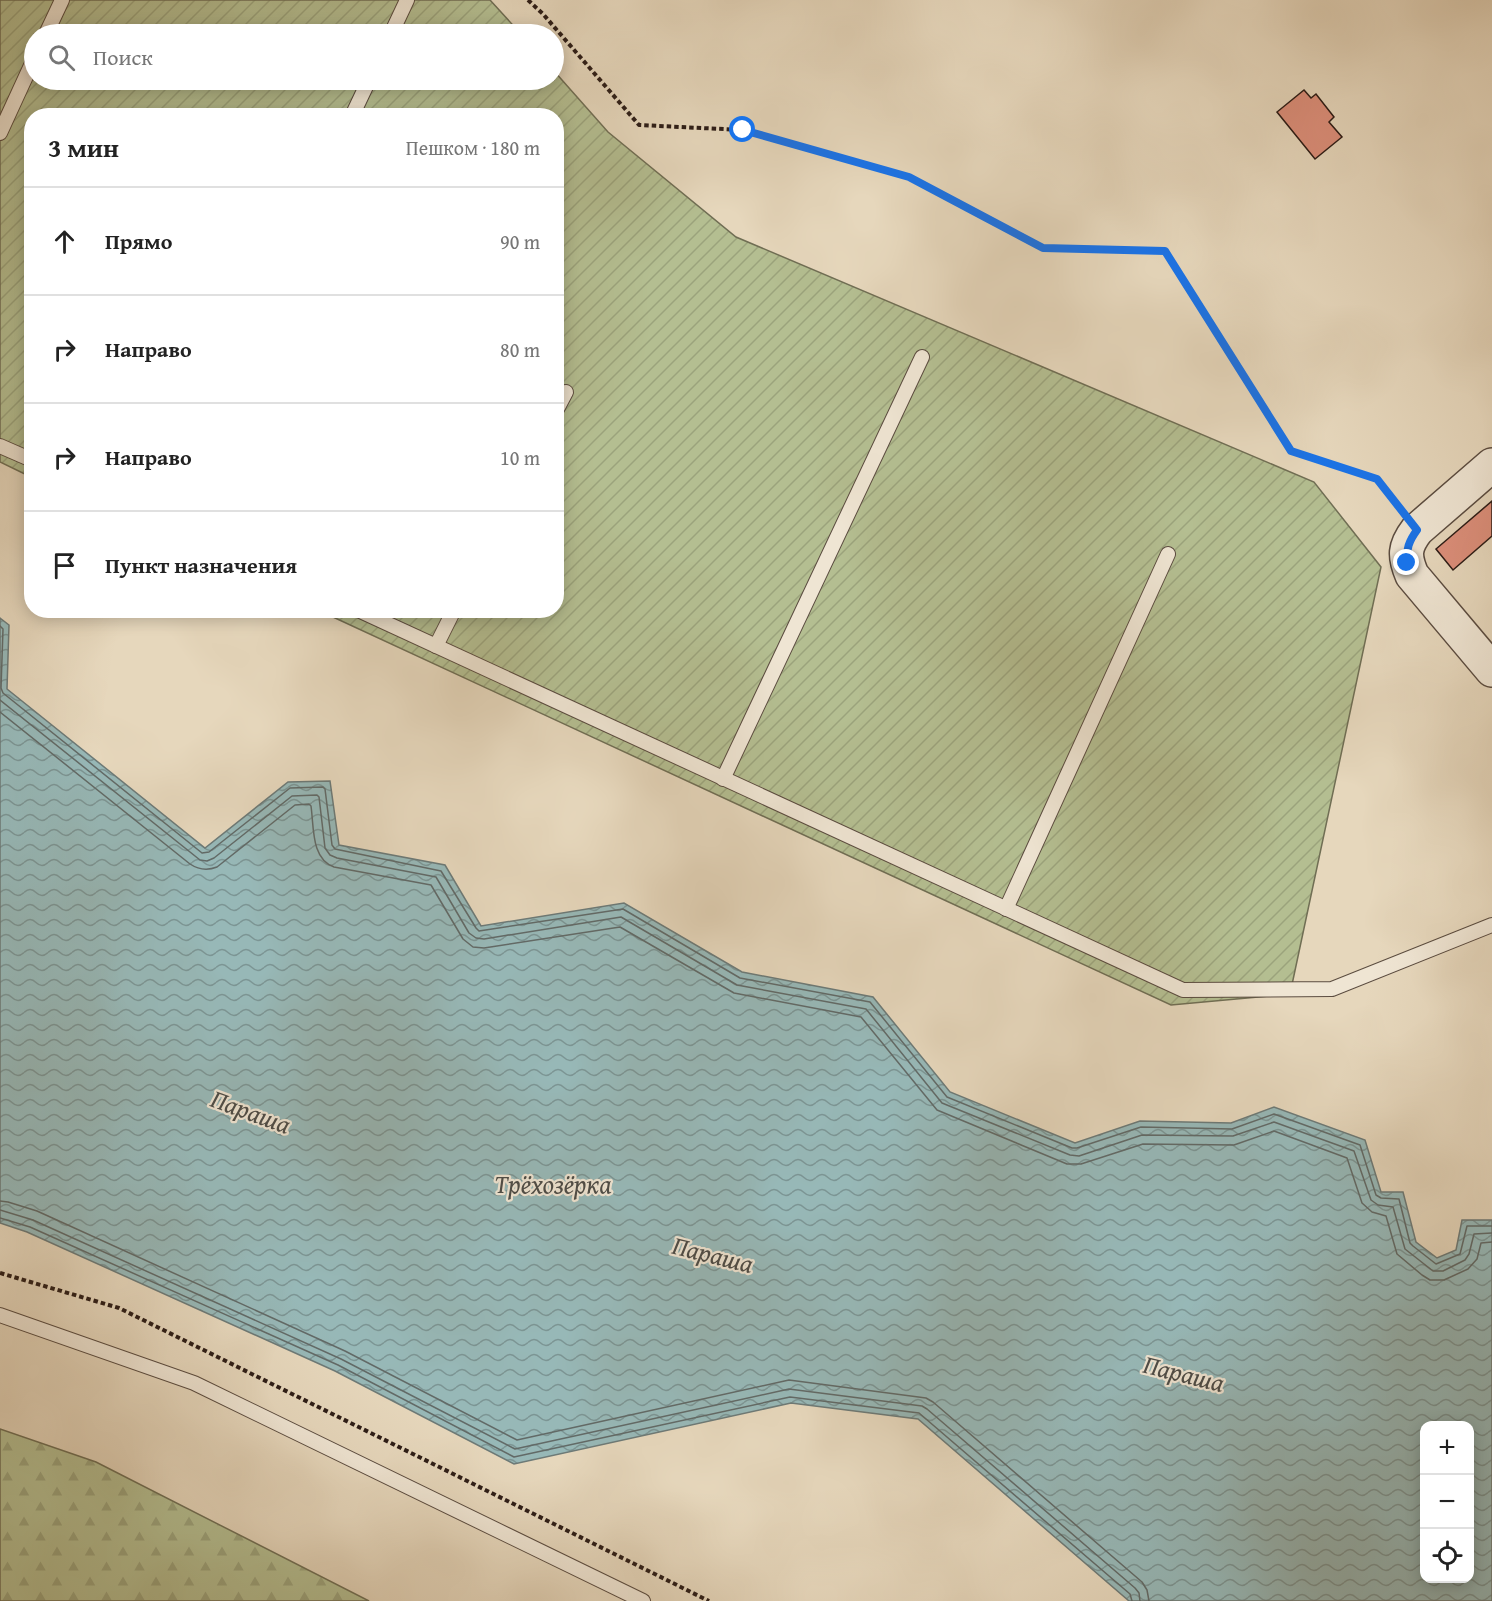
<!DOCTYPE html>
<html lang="ru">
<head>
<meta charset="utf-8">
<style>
  :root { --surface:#fff; --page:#f6f6f6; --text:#222; --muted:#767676; --line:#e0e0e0 }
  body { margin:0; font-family:"Gentium Book Plus",serif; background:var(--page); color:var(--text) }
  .controls { position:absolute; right:18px; bottom:18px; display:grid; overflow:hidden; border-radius:12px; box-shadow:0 3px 15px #0003 }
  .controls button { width:54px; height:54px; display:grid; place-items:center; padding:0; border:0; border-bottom:2px solid var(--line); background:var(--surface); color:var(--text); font:30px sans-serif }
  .stop { position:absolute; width:18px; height:18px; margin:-14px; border:4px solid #1a73e8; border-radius:50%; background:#fff }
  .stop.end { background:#1a73e8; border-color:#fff; box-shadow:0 2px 6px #0008 }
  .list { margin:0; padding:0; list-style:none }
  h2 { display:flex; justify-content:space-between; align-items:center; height:78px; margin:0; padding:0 24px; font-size:26px }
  h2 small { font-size:20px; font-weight:400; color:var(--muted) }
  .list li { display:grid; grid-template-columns:39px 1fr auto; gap:18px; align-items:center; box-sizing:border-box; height:108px; padding:0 24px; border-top:2px solid var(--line) }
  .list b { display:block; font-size:22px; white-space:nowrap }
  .list em { font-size:20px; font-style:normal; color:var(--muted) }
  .icon { flex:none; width:33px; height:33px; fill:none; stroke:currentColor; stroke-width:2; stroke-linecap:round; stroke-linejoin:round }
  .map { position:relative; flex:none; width:1492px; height:1601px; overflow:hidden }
  .search { position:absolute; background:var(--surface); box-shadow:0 3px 15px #0003; left:24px; top:24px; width:540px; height:66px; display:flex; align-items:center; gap:15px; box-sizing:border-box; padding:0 21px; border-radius:33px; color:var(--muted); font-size:22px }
  .panel { position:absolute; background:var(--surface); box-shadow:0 3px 15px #0003; left:24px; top:108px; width:540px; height:510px; border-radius:24px }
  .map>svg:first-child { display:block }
</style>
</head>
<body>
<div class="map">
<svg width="1492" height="1601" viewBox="0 0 1492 1601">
  <defs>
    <pattern id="forest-firs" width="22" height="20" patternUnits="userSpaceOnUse" patternTransform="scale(1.5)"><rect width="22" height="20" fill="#b4be91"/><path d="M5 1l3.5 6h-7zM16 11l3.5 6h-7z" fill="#9ba37c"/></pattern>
    <pattern id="garden-furrows" width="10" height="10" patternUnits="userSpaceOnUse" patternTransform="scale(1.5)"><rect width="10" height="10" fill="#b4be91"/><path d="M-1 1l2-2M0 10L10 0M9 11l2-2" fill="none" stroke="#9ba37c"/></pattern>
    <pattern id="water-waves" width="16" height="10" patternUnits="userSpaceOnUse" patternTransform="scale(1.5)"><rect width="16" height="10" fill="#97b8b7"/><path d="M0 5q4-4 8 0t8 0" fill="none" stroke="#7c9594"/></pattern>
  </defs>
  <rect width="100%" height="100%" fill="#e6d7bc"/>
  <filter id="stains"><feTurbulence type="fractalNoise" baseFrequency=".00333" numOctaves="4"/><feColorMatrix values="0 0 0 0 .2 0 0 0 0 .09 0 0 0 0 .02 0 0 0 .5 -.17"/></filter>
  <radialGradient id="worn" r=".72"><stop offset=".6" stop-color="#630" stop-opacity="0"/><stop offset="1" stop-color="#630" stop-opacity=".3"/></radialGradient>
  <path fill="url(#forest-firs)" stroke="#706e54" stroke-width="1.5" d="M0,1429L96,1462L369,1601H0Z"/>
  <path fill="url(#garden-furrows)" stroke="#706e54" stroke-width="1.5" d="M0,0H490L521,34H34V80H554V71L608,132L736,237L1314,482L1381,567L1290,994L1171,1005L320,611L556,610V116H32L31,477L0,462Z"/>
  <path fill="url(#water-waves)" stroke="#6d7a77" stroke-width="1.5" fill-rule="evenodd" d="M0,618L9,625L7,689L205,848L288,782L330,781L339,845L445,865L481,926L624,903L742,972L873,997L950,1092L1075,1143L1140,1121L1231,1123L1274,1107L1365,1140L1381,1192H1403L1416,1242L1437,1258L1456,1250L1462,1220H1492V1601H1129L918,1419L791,1403L514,1464L335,1371L27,1232L0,1223ZM1424,1426H1470V1578H1424Z"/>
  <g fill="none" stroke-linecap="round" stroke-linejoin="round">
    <g stroke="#626a67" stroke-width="1.5">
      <path d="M0,626L3,629L1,688L3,693L202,853L209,852L290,788L323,787L325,789L332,845L335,849L441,871L476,928L479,931L623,909L740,978L870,1002L947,1097L1072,1148H1077L1141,1127L1232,1129L1274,1114L1360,1145L1376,1195L1381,1198L1399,1199L1410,1243L1413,1246L1436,1264L1460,1254L1467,1226H1492"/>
      <path d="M0,700L200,860L207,861L214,858L292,796L317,795L319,797L325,848L330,855L337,858L436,877L469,933L476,938L484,939L621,917L737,985L866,1009L942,1103L1070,1155L1079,1156L1142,1135L1233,1136L1274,1122L1354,1151L1371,1200L1378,1205L1393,1207L1405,1249L1433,1271H1443L1465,1260L1469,1254L1474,1234L1492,1233"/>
      <path d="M0,712L190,864C199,870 207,871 217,867L295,805L309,804L311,806C314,827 311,859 334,867L431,885L463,939L473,947L484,948L620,927L734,993L861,1017L937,1110L1067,1164H1081L1143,1144L1234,1145L1274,1131L1347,1158L1362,1203L1372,1212L1386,1216L1397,1254L1422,1275L1430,1280H1444L1468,1269L1477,1259L1481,1243L1492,1242"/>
      <path d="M0,1201L8,1202L37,1211L345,1351L517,1440L789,1380L926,1398L933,1402L1142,1582L1147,1590L1149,1601"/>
      <path d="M0,1210L33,1220L341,1359L515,1449L789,1389L922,1406L927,1409L1135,1588L1139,1593L1140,1601"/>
      <path d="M0,1218L30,1227L338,1365L514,1457L790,1397L919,1413L1130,1594L1132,1601"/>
    </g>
  </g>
  <g fill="#dc8f7b" stroke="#2d1d17" stroke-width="1.5">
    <path d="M1304,90L1311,98L1316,94L1334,117L1329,122L1342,137L1315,159L1277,112Z"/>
    <path d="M1492,501V536L1453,570L1436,549Z"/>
  </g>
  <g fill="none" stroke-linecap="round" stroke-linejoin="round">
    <defs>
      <g id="service">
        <path d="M46,34L62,0"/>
        <path d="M391,34L407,0"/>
        <path d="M352,116L369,80"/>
        <path d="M0,133L34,59"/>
        <path d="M556,411L566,392"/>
        <path d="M0,446L32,460"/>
        <path d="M358,610L1183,990L1332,989L1492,925"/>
        <path d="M436,646L454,610"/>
        <path d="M723,779L922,357"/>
        <path d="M1006,909L1168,554"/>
        <path d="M0,1315L194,1383L643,1601"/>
      </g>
      <path id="tertiary" d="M1492,465L1417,530C1404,547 1404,556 1412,575L1492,670"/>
    </defs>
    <use href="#service" stroke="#5b4c40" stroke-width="16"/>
    <use href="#tertiary" stroke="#5b4c40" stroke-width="36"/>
    <g stroke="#2d1d17" stroke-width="4" stroke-dasharray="4.5 3" stroke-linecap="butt">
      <path d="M528,0L543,14L639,125L743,130L909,177L1043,248L1165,251L1291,451L1377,479L1398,506"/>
      <path d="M0,1273L119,1308L709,1601"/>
    </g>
    <use href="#service" stroke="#efe5d3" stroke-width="14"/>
    <use href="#tertiary" stroke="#efe5d3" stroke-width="33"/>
  </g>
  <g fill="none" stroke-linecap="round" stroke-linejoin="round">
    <path stroke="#1a73e8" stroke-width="8" d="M743,130L909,177L1043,248L1165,251L1291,451L1377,479L1417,530C1409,541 1406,549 1407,563"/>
  </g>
  <g text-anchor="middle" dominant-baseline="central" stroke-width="4.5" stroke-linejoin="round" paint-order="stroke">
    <g font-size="26" font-style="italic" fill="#4d4c47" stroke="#efe5d3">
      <text transform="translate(251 1111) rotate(20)">Параша</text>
      <text x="553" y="1183">Трёхозёрка</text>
      <text transform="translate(713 1254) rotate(14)">Параша</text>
      <text transform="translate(1184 1373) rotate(14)">Параша</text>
    </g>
  </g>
  <rect width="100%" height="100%" filter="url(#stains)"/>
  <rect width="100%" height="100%" fill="url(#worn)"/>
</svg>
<div class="controls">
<button>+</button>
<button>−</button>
<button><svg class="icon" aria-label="locate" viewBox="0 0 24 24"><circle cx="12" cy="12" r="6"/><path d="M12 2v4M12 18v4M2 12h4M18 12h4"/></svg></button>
</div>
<div class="stop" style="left:743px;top:130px"></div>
<div class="stop end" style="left:1407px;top:563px"></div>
<div class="search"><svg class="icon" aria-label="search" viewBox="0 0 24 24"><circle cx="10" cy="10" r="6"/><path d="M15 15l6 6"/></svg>Поиск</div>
<section class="panel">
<h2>3 мин<small>Пешком · 180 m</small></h2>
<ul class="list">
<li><svg class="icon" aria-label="ahead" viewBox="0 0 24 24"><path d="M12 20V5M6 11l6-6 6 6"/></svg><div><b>Прямо</b></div><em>90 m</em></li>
<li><svg class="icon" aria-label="right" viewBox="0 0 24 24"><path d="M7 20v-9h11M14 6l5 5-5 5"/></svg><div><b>Направо</b></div><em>80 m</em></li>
<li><svg class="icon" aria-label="right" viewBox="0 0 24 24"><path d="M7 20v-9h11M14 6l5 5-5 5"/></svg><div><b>Направо</b></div><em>10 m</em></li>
<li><svg class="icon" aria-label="arrive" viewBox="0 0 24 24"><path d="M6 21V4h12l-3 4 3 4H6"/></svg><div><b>Пункт назначения</b></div></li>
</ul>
</section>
</div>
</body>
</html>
